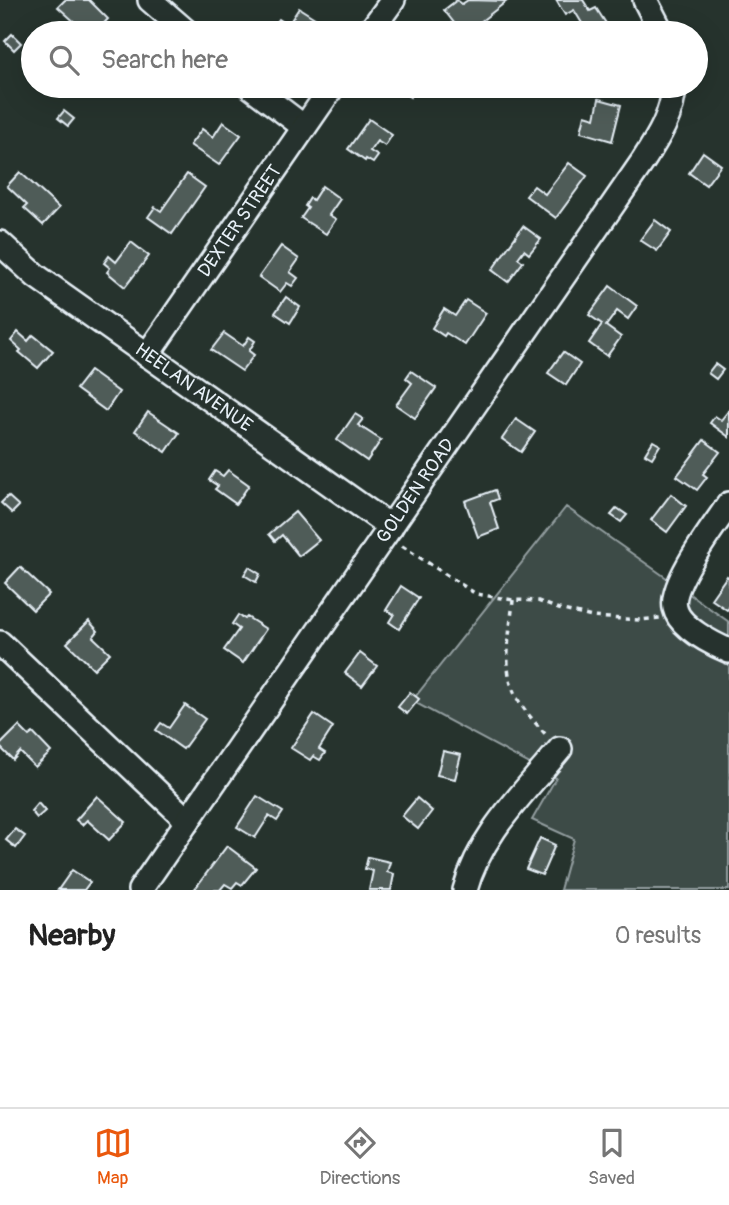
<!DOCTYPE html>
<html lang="en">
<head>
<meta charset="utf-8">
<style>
  :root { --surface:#fff; --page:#f6f6f6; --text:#222; --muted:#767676; --line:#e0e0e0; --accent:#ea580c }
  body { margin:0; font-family:Pangolin,sans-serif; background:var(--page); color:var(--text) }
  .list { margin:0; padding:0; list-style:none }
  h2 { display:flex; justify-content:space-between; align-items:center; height:91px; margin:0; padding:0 28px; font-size:30px }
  h2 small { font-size:23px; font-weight:400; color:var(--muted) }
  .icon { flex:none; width:38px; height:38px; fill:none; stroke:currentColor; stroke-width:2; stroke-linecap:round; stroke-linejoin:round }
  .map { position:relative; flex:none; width:729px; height:890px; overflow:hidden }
  .search { position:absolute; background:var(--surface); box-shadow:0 7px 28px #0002; left:21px; right:21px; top:21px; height:77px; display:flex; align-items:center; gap:18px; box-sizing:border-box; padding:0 24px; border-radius:38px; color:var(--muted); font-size:26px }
  .sheet { height:217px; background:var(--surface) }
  nav { display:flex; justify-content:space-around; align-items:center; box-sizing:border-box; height:98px; border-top:2px solid var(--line); background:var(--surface); font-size:19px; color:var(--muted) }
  nav a { display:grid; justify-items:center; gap:4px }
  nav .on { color:var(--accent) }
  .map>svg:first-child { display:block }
</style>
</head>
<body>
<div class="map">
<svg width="729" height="890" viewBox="0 0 729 890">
  <rect width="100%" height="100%" fill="#26332d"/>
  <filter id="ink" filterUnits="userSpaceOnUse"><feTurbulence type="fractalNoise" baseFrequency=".0143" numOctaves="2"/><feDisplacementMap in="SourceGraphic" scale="14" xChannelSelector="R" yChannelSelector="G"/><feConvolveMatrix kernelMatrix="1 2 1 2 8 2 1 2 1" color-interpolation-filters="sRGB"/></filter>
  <g filter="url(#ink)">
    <path fill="#3e4b47" stroke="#939ea0" stroke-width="2" d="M566,507L729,622V890H560L574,839L532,820L556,778L412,701Z"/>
    <g fill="#505c59" stroke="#e8f1f8" stroke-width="2">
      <path d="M65,0H89L108,19L95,33H82L75,28L78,25L58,7Z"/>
      <path d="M457,0L462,4L468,0L507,1L466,33H462L444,10Z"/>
      <path d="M556,0H583L590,11L596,8L609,28L601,33H588L574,10L565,15Z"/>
      <path d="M299,8L318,20L310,33H269L279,19L288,25Z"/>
      <path d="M12,34L21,43L14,50L5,41Z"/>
      <path d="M393,86H417L410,97Z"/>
      <path d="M599,99L621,105L612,141L581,132L585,115L595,118Z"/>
      <path d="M64,111L74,119L68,126L58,118Z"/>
      <path d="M369,119L392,135L385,146L377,141L370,151L378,156L373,163L366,159L365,161L348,149Z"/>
      <path d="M223,122L241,135L219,165L190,145L202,129L213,137Z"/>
      <path d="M703,152L721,165L706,185L689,173Z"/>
      <path d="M569,163L587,176L556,218L526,196L534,186L545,194Z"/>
      <path d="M20,172L59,208L43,225L24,208L27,205L7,186Z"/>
      <path d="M187,174L205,187L172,234L148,217L155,207L161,211Z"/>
      <path d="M322,186L340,199L329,215L336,219L326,234L301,218L308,208L305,206L310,198L313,200Z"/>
      <path d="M655,220L671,232L657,251L640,240Z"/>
      <path d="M523,226L541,239L529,254L524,250L518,258L523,262L508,282L492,270Z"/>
      <path d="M131,242L149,256L125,287L107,272L110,268L104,263L109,256L116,262Z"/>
      <path d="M281,246L299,259L290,272L298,278L292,286L287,283L280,292L259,277Z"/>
      <path d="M610,286L637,306L628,319L617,311L606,326L621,337L607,356L589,343L602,324L589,315Z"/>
      <path d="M286,297L300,307L290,323L275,313Z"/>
      <path d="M466,300L486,313L465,345L446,333L444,336L432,328L444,309L455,316Z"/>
      <path d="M18,332L28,341L33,335L53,351L38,368L19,352L21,350L11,341Z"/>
      <path d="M224,333L243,346L249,337L255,341L249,351L254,355L242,371L211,350Z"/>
      <path d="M563,352L580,364L566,385L548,373Z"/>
      <path d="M715,364L723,370L716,379L708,373Z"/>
      <path d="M90,371L119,392L106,411L76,389Z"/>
      <path d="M411,371L436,388L415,418L396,405L412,383L406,378Z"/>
      <path d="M729,410V437L710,423L715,416L721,420Z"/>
      <path d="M148,412L179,433L166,452L135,431Z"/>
      <path d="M355,414L363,419L358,425L381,440L367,461L337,440Z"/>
      <path d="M516,419L535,432L521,452L502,439Z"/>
      <path d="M704,440L720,452L703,474L707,477L697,490L677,476Z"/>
      <path d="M653,441L660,445L652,458L645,454Z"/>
      <path d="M228,470L249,485L236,504L215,489L218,486L209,480L215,471L223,476Z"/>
      <path d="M495,490L498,499L490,502L499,529L478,537L465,501Z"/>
      <path d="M671,494L686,506L667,532L651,520Z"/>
      <path d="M8,496L19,506L12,513L1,503Z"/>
      <path d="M617,508L627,515L621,522L611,515Z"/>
      <path d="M295,512L319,540L299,556L282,535L275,541L269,534Z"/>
      <path d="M20,567L49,594L33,610L5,583Z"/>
      <path d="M249,567L260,574L256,582L244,575Z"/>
      <path d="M727,576L729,578V608L727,610L711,599Z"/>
      <path d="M401,586L419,598L399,629L389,622L394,614L386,610Z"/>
      <path d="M238,615L245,619L247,617L266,629L243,663L224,650L239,629L232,624Z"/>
      <path d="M89,621L98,631L93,637L110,653L94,669L67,643Z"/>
      <path d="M360,653L377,666L362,686L345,673Z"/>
      <path d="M410,692L419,699L407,714L398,707Z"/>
      <path d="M185,705L205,719L183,749L156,730L161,723L169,728Z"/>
      <path d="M314,714L333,727L319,749L325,753L320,760L313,756L310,760L291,748Z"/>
      <path d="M19,726L29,736L33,733L51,752L35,767L20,752L13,760L0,747V745Z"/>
      <path d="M443,751L461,755L455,779L437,775Z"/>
      <path d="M97,796L126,822L109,840L87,820L82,825L76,820Z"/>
      <path d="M257,796L283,812L277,821L269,816L255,838L237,827Z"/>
      <path d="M417,798L432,811L418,829L402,816Z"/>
      <path d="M38,803L45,811L37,818L31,811Z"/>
      <path d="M15,829L25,836L16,848L6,840Z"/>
      <path d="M540,838L555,845L542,875L526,869Z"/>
      <path d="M227,846L256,868L242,885L237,882L232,888L225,884L220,890H194Z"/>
      <path d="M368,857L390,862L387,872L394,874L391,890H369L373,871L365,869Z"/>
      <path d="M72,870L90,882L84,890H58Z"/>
    </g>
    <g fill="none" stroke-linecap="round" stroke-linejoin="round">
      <defs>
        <g id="minor">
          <path d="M150,0L188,33"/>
          <path d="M645,0L662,33"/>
          <path d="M369,33L393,0"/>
          <path d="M250,86L304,127"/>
          <path id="s1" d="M0,243L36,276L391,527"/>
          <path id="s2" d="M147,355L333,86"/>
          <path d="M729,504C715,525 669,584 675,608C679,627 713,644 729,651"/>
          <path d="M0,643L188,821"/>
          <path id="s3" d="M140,890L643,161C658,138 673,114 674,86"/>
          <path d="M465,890C480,834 524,793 560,749"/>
        </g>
      </defs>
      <use href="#minor" stroke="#e8f1f8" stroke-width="28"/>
      <g stroke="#e8f1f8" stroke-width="3.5" stroke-dasharray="5 5" stroke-linecap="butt">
        <path d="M402,546L476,594L513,600L538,601L559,609L592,617L640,620L660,618"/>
        <path d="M513,600C511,625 503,662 512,687C518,705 535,722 547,736"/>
      </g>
      <use href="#minor" stroke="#26332d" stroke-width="23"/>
    </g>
  </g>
  <g text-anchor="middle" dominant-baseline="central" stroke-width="5" stroke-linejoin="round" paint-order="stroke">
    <g font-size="19" fill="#e8f1f8" stroke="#26332d">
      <text stroke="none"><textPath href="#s2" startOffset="163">DEXTER STREET</textPath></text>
      <text stroke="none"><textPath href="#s1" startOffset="242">HEELAN AVENUE</textPath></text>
      <text stroke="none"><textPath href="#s3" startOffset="485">GOLDEN ROAD</textPath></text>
    </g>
  </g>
</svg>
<div class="search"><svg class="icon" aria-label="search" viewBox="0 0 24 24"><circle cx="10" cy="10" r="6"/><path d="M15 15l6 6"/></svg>Search here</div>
</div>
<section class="sheet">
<h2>Nearby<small>0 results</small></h2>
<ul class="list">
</ul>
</section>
<nav>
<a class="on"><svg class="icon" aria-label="map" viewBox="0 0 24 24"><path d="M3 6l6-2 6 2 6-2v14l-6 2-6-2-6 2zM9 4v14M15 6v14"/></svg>Map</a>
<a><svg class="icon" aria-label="directions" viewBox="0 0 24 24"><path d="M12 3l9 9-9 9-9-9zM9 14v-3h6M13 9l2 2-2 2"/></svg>Directions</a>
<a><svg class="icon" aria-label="saved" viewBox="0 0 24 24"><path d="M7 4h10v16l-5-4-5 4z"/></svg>Saved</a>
</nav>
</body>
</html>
